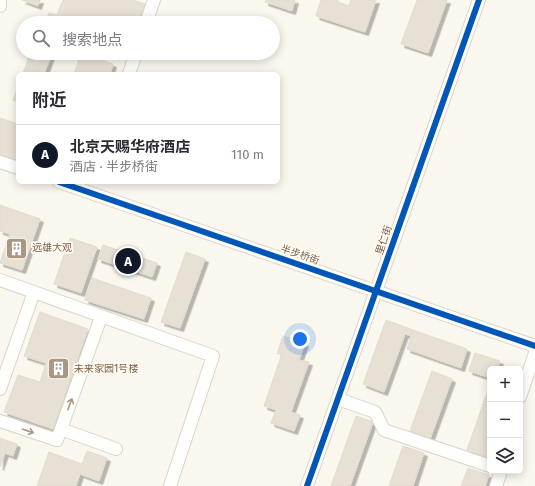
<!DOCTYPE html>
<html lang="zh">
<head>
<meta charset="utf-8">
<style>
  :root { --surface:#fff; --page:#f7f7f7; --text:#2b2b33; --muted:#7c7c81; --line:#e1e1e2; --accent:#111827 }
  body { margin:0; font-family:"Fira Sans","Noto Sans SC",sans-serif; background:var(--page); color:var(--text) }
  .controls { position:absolute; right:12px; bottom:12px; display:grid; overflow:hidden; border-radius:6px; box-shadow:0 2px 10px #0003 }
  .controls button { width:36px; height:36px; display:grid; place-items:center; padding:0; border:0; border-bottom:1px solid var(--line); background:var(--surface); color:var(--text); font:20px sans-serif }
  .you { position:absolute; left:300px; top:339px; width:14px; height:14px; margin:-10px; border:3px solid #fff; border-radius:50%; background:#1a73e8; box-shadow:0 0 0 6px #1a73e833 }
  .badge { display:grid; place-items:center; width:26px; height:26px; border-radius:50%; background:var(--accent); color:#fff; font-size:13px; font-weight:700 }
  .pin { position:absolute; translate:-50% -50%; border:2px solid #fff; box-shadow:0 1px 4px #0006 }
  .list { margin:0; padding:0; list-style:none }
  h2 { display:flex; justify-content:space-between; align-items:center; height:52px; margin:0; padding:0 16px; font-size:17px }
  h2 small { font-size:13px; font-weight:400; color:var(--muted) }
  .list li { display:grid; grid-template-columns:26px 1fr auto; gap:12px; align-items:center; box-sizing:border-box; height:60px; padding:0 16px; border-top:1px solid var(--line) }
  .list b { display:block; font-size:15px; white-space:nowrap }
  .list p { margin:0; font-size:13px; white-space:nowrap; color:var(--muted) }
  .list em { font-size:13px; font-style:normal; color:var(--muted) }
  .icon { flex:none; width:22px; height:22px; fill:none; stroke:currentColor; stroke-width:2; stroke-linecap:round; stroke-linejoin:round }
  .map { position:relative; flex:none; width:535px; height:486px; overflow:hidden }
  .search { position:absolute; background:var(--surface); box-shadow:0 2px 10px #0003; left:16px; top:16px; width:264px; height:44px; display:flex; align-items:center; gap:10px; box-sizing:border-box; padding:0 14px; border-radius:22px; color:var(--muted); font-size:15px }
  .panel { position:absolute; background:var(--surface); box-shadow:0 2px 10px #0003; left:16px; top:72px; width:264px; height:112px; border-radius:6px }
  .map>svg:first-child { display:block }
</style>
</head>
<body>
<div class="map">
<svg width="535" height="486" viewBox="0 0 535 486">
  <defs>
    <filter id="shadow"><feDropShadow dx="3.5" dy="3.5" stdDeviation="0" flood-color="#0004"/></filter>
  </defs>
  <rect width="100%" height="100%" fill="#faf7ee"/>
  <g fill="#e7e0d5" stroke="#e4dbcf" filter="url(#shadow)">
    <path d="M22,0H40L38,6Z"/>
    <path d="M63,0H132L145,4L139,23H81L64,17L62,23H46L49,13L57,15Z"/>
    <path d="M266,0H295L292,11L265,2Z"/>
    <path d="M321,0H338V2L349,6L351,0H376L365,32L316,16Z"/>
    <path d="M417,0H447L428,53L401,44Z"/>
    <path d="M30,53H52L44,74H23Z"/>
    <path d="M81,53L113,64L110,74H74Z"/>
    <path d="M18,87V102L13,100Z"/>
    <path d="M0,118L18,124V161L0,154Z"/>
    <path d="M0,205L40,219L22,270L0,263L10,234L0,231Z"/>
    <path d="M70,238L97,247L81,293L54,284Z"/>
    <path d="M103,245L157,263L152,277L98,259Z"/>
    <path d="M186,252L205,259L180,328L161,322Z"/>
    <path d="M92,278L151,298L144,319L85,300Z"/>
    <path d="M40,312L88,329L53,429L4,412L18,375L40,382L46,363L24,356Z"/>
    <path d="M386,320L413,330L411,336L405,334L384,392L363,384Z"/>
    <path d="M413,330L467,349L461,368L407,349Z"/>
    <path d="M283,336L305,343L299,360L309,362L291,412L300,415L294,431L271,423L276,410L264,406L282,354H277Z"/>
    <path d="M475,353L500,361L497,369H490V378L469,371Z"/>
    <path d="M432,371L452,379L430,439L410,431Z"/>
    <path d="M490,384V454L489,458L467,450Z"/>
    <path d="M356,416L373,422L350,486H331Z"/>
    <path d="M0,438L17,444L13,456L5,453L0,467Z"/>
    <path d="M403,446L424,453L413,486H389Z"/>
    <path d="M87,451L107,458L99,481L80,474L76,486H37L49,452L82,464Z"/>
    <path d="M468,468L489,475L485,486H461Z"/>
  </g>
  <g fill="none" stroke-linecap="round" stroke-linejoin="round">
    <defs>
      <g id="minor">
        <path d="M0,1V6"/>
        <path d="M146,23L154,0"/>
        <path d="M129,74L136,53"/>
        <path d="M0,162L18,168"/>
        <path d="M59,182L535,346"/>
        <path d="M0,280L213,356L170,486"/>
        <path d="M0,389L34,292"/>
        <path d="M520,397L535,353"/>
        <path d="M338,399L375,412L384,430L490,466"/>
        <path d="M0,421L57,440L101,317"/>
        <path d="M61,429L116,449"/>
        <path d="M307,486L479,0"/>
        <path d="M496,486L501,471"/>
      </g>
    </defs>
    <use href="#minor" stroke="#dad4cc" stroke-width="14"/>
    <use href="#minor" stroke="#fefefc" stroke-width="12"/>
    <defs>
      <g id="cycleway">
        <path d="M59,182L535,346"/>
        <path d="M307,486L479,0"/>
      </g>
    </defs>
    <use href="#cycleway" stroke="#fffbf3" stroke-width="8"/>
    <use href="#cycleway" stroke="#0057b8" stroke-width="6"/>
  </g>
  <defs><path id="oneway-shaft" d="M-6 0H5M1.5-3L5.5 0L1.5 3" fill="none" stroke-width="1.6" stroke-linecap="round" stroke-linejoin="round"/></defs>
  <g stroke="#aa9888">
    <use href="#oneway-shaft" transform="translate(70 404) rotate(-70)"/>
    <use href="#oneway-shaft" transform="translate(28 431) rotate(19)"/>
  </g>
  <defs>
    <symbol id="building-square" viewBox="-11 -11 22 22"><rect x="-9" y="-9" width="18" height="18" rx="4" fill="#a99683" stroke="#fffbf3"/><path d="M-4-6H4V6H1V3H-1V6H-4ZM-2.5-4.3h1.7v1.8h-1.7ZM.8-4.3h1.7v1.8H.8ZM-2.5-1h1.7V.8h-1.7ZM.8-1h1.7V.8H.8Z" fill="#fff"/></symbol>
  </defs>
  <g fill-rule="evenodd">
    <use href="#building-square" x="4" y="236" width="25" height="25"/>
    <use href="#building-square" x="46" y="356" width="25" height="25"/>
  </g>
  <g text-anchor="middle" dominant-baseline="central" stroke-width="3.5" stroke-linejoin="round" paint-order="stroke">
    <g font-size="10" fill="#7d6149" stroke="#fffbf3">
      <text transform="translate(384 240) rotate(-71)">里仁街</text>
      <text transform="translate(300 255) rotate(19)">半步桥街</text>
    </g>
    <g font-size="10" fill="#7d6149" stroke="#fffbf3" text-anchor="start">
      <text x="32" y="248">远雄大观</text>
      <text x="74" y="369">未来家园1号楼</text>
    </g>
  </g>
</svg>
<div class="controls">
<button>+</button>
<button>−</button>
<button><svg class="icon" aria-label="layers" viewBox="0 0 24 24"><path d="M12 4l9 5-9 5-9-5zM3 14l9 5 9-5"/></svg></button>
</div>
<div class="you"></div>
<div class="pin badge" style="left:128px;top:261px">A</div>
<div class="search"><svg class="icon" aria-label="search" viewBox="0 0 24 24"><circle cx="10" cy="10" r="6"/><path d="M15 15l6 6"/></svg>搜索地点</div>
<section class="panel">
<h2>附近<small></small></h2>
<ul class="list">
<li><span class="badge">A</span><div><b>北京天赐华府酒店</b><p>酒店 · 半步桥街</p></div><em>110 m</em></li>
</ul>
</section>
</div>
</body>
</html>
